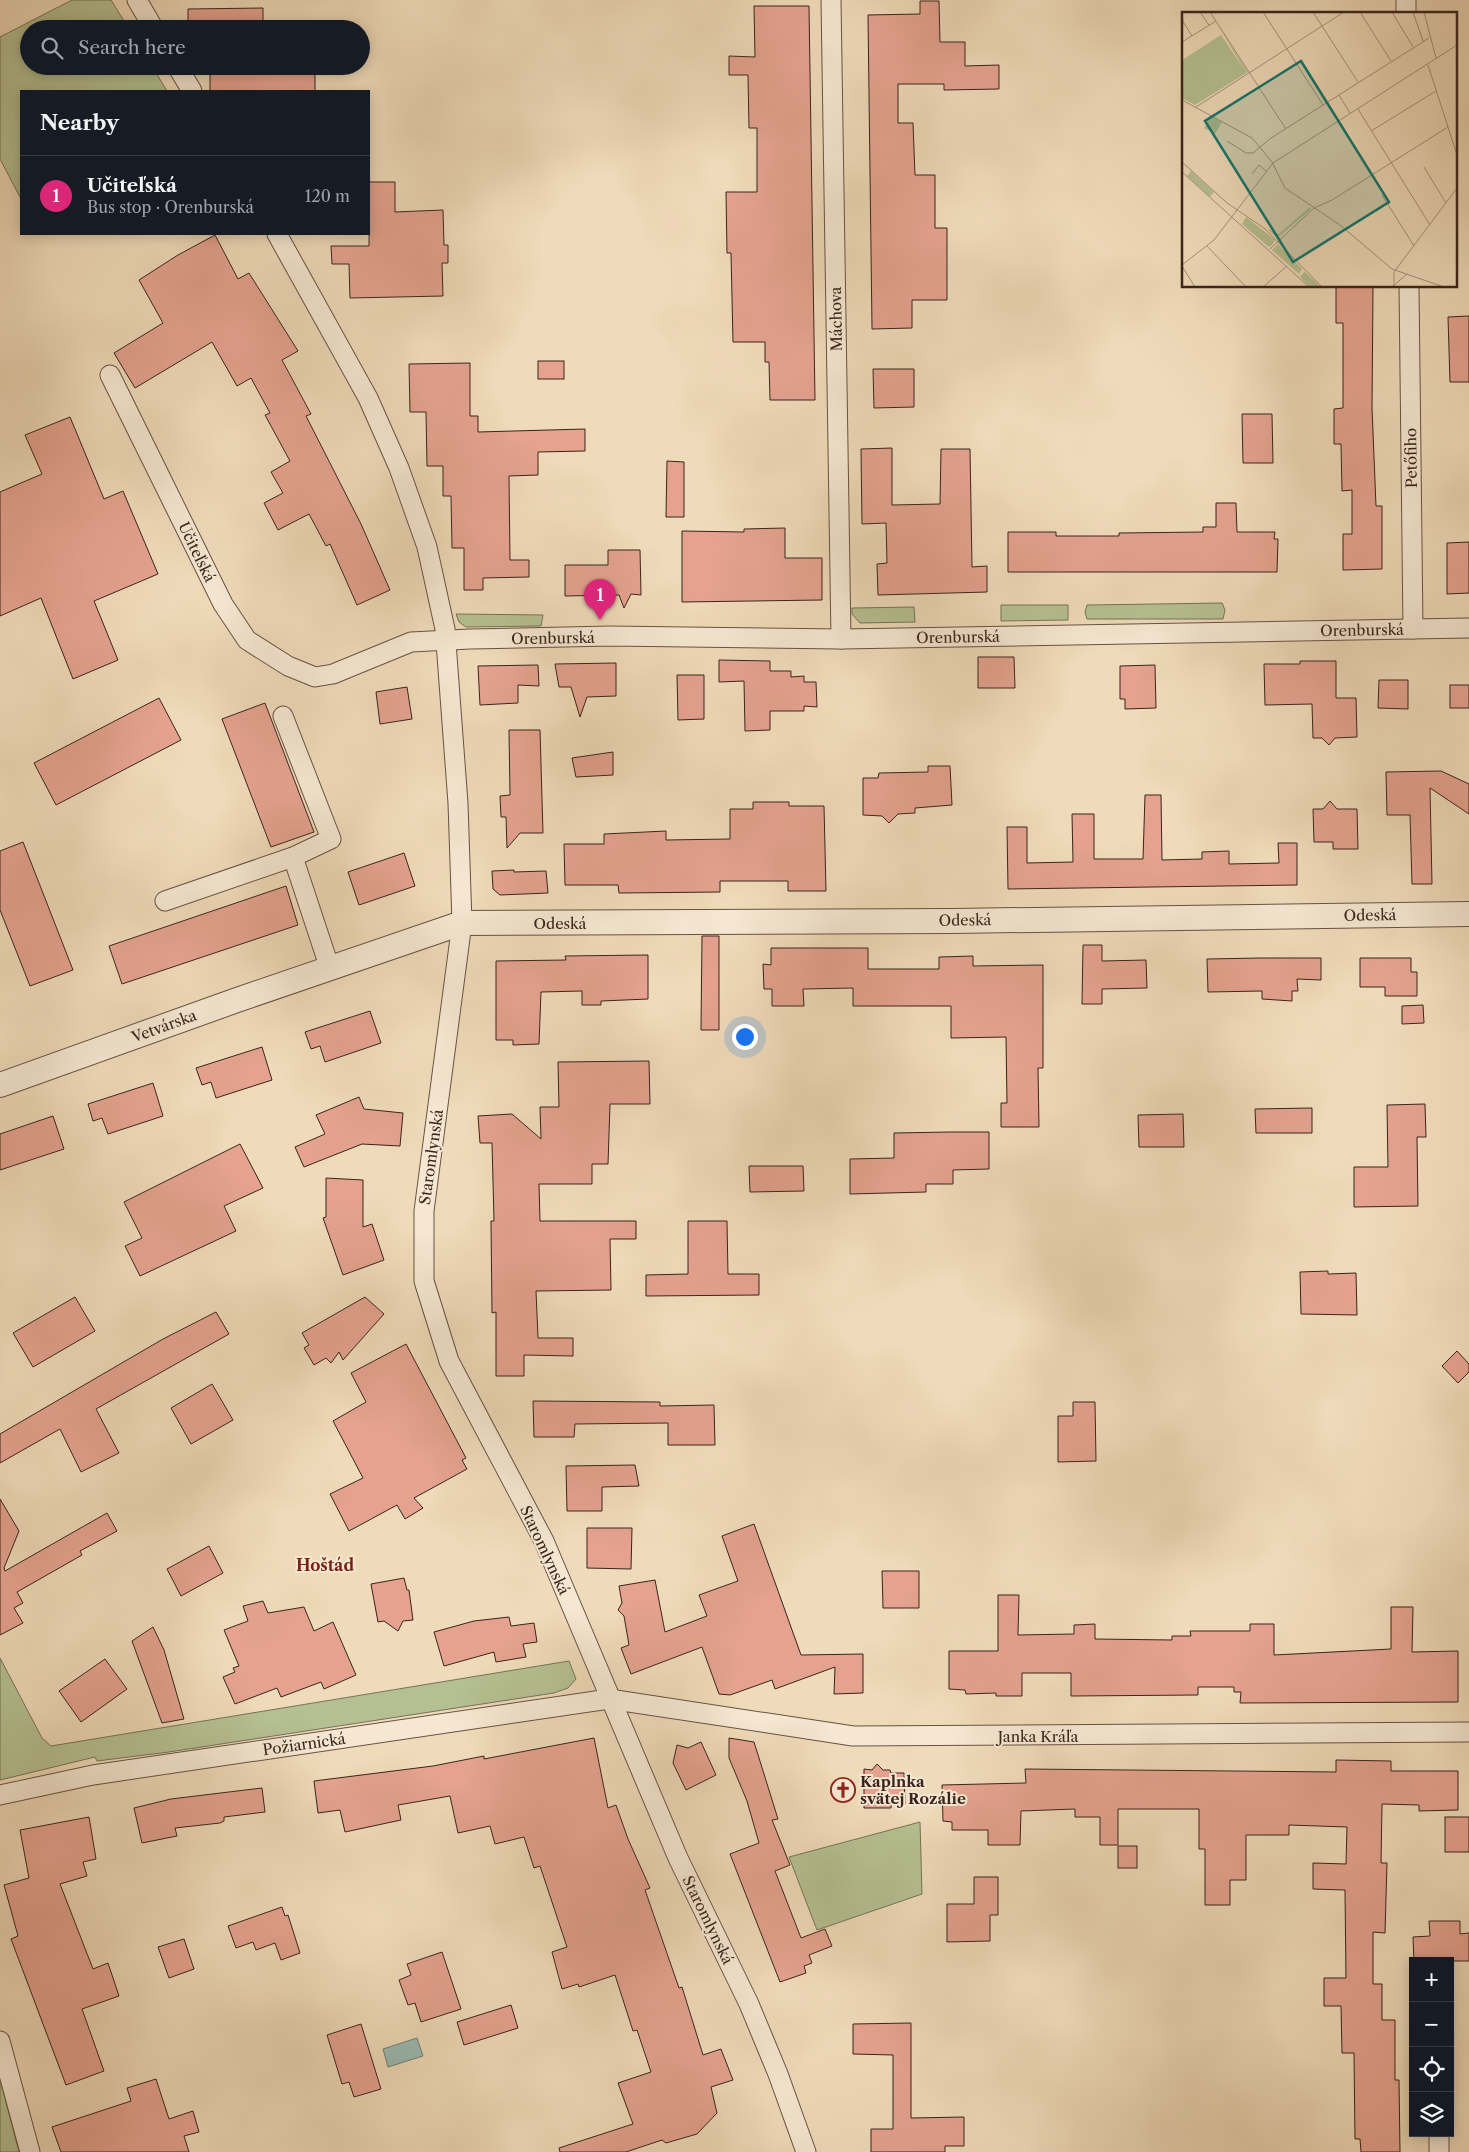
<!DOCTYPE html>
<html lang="en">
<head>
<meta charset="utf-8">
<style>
  :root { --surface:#171b24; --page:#20242c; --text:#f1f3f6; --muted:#9ea1a6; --line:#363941; --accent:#db2777 }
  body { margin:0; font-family:"Libre Caslon Text",serif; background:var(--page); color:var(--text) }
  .controls { position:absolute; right:15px; bottom:15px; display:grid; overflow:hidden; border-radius:0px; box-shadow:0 2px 12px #0003 }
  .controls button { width:45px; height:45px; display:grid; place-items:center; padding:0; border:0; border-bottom:1px solid var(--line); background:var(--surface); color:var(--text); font:25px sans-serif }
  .you { position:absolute; left:744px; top:1036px; width:18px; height:18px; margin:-12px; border:4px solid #fff; border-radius:50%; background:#1a73e8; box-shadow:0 0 0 8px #1a73e833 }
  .badge { display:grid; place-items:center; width:32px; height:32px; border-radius:50%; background:var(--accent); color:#fff; font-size:16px; font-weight:700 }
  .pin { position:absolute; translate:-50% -41px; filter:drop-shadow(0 1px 2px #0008) }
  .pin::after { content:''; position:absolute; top:26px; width:18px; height:15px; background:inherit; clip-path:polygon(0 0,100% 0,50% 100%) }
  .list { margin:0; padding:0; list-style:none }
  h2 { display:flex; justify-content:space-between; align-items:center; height:65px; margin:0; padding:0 20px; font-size:21px }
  h2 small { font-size:16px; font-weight:400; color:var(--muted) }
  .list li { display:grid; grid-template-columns:32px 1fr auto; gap:15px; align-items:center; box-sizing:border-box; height:80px; padding:0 20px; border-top:1px solid var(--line) }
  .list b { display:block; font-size:19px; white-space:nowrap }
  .list p { margin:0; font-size:16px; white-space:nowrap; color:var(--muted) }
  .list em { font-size:16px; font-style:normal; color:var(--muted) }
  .icon { flex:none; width:28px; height:28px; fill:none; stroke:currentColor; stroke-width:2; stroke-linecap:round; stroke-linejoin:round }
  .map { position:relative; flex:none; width:1469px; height:2152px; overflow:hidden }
  .search { position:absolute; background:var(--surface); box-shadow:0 2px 12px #0003; left:20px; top:20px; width:350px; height:55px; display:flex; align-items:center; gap:12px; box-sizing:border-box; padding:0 18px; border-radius:28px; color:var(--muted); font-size:19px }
  .panel { position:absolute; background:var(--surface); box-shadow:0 2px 12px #0003; left:20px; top:90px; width:350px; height:145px; border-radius:0px }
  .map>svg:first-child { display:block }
</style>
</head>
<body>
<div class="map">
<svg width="1469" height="2152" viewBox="0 0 1469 2152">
  <rect width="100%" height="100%" fill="#efdab9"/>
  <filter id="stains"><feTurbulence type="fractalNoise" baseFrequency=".004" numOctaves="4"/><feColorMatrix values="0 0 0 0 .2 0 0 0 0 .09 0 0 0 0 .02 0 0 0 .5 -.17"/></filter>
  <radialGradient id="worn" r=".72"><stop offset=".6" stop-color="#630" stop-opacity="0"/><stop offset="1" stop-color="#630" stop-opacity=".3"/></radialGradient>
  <g fill="#b5c092" stroke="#787257">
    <path d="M72,0H111L129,29H29V66H152L167,91H21V199L0,159V37Z"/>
    <path d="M1222,603L1225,610L1223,619H1087L1085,612L1087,605Z"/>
    <path d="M1001,605H1068V620L1001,621Z"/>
    <path d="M914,607L915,622L860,623L852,614V608Z"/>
    <path d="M456,614L543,615L541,626L466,627L459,622Z"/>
    <path d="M0,1658L42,1738L51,1746L569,1661L576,1679L568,1688L554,1693L169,1752L97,1761L95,1757L0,1780Z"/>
    <path d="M920,1822L922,1894L817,1930L789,1857Z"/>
    <path d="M0,2079L19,2152H0Z"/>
  </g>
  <path fill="#9abab2" stroke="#747e76" d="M417,2038L423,2056L388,2067L383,2049Z"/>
  <g fill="#e4a28f" stroke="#3a241c">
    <path d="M920,1H939L940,42H965V66L999,65V89L944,90V84H898V123H913L915,175H935V228H947V300H912V328L872,329L868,15L920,14Z"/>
    <path d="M754,6H809L815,400H770L769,362H765V342H733L731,253H727L726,192H757V128H749L748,75H729V56L755,57Z"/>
    <path d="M263,8V27L188,29V9Z"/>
    <rect x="210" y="66" width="105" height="25"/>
    <path d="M369,182H395V212L443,210L444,245H448V263H442L443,296L350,298L349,264H332L331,246H369Z"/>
    <path d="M215,235L238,279L249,273L298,351L282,360L311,414L306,416L361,524L390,590L357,605L330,544L326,546L309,514L278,530L264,503L283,493L271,472L290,461L265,415L270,413L251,378L237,386L212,342L135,388L114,353L163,323L139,280L178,255Z"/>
    <path d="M1336,286H1373L1372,408L1376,506H1382V569L1343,570V534H1352V490L1342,491L1341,444H1334V409L1343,408V323H1336Z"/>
    <path d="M1469,316V382H1450L1448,317Z"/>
    <rect x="538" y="361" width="26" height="18"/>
    <path d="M470,363V416H478V432L585,429V451L538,452V475L509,476L510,560H529V577L483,578V590H464V548H452L451,496H443V466H427L426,412H410L409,364Z"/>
    <path d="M873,369H914V407L874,408Z"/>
    <path d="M1242,414H1272L1273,463H1243Z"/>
    <path d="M70,417L104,499L123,491L158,574L94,601L118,660L73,679L41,598L0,616V492L42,474L25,435Z"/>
    <path d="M892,448V505L940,504L941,449H970L972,567L987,566V592L878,595L877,564L887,563L886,523L862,524L861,449Z"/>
    <path d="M667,461L684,462V517H666Z"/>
    <path d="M1216,503H1236L1237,532H1275L1274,539H1278L1277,572H1008V532H1056V536H1119V533L1203,532V527H1216Z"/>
    <path d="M785,528V558H822V600L682,602V531L744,532V529Z"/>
    <path d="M1469,542V593L1447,594V543Z"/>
    <path d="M608,550H640L641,595L631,594L624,608L619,595L565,596V565H608Z"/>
    <path d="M978,657H1014L1015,688H978Z"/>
    <path d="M719,660L770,661V671H791V677L804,676V682H816L817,707L804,706V711H770V730L745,731L744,681L719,682Z"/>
    <path d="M1300,661H1336V698H1356L1357,737L1335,738L1329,745L1322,738H1313L1312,704L1265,705L1264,664H1300Z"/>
    <path d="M616,663V696L587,697L580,717L571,687H559L555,664Z"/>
    <path d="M538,665L539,686L518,685V703L480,705L478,666Z"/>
    <path d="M1155,665L1156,708L1125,709V699H1120V666Z"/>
    <path d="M677,675H704V719L678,720Z"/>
    <path d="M1379,680H1408V709L1378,708Z"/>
    <rect x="1450" y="685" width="19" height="23"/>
    <path d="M407,687L412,719L380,724L376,692Z"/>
    <path d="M159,698L181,740L56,805L34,763Z"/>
    <path d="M265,703L314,832L271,847L222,719Z"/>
    <path d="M509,730H540L543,833H520L507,848L506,817H501L500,796L510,795Z"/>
    <path d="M613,752V775L576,777L572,758Z"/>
    <path d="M928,766H950L952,805L915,808V813L898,814L889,823L882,816L863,815V778H878L879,773L928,772Z"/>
    <path d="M1441,771L1469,784V814L1430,788L1432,884H1412L1410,815H1387L1386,772Z"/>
    <path d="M1145,795H1161L1162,860L1202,859V852L1229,851V864L1279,863L1278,843H1297V885L1008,889L1007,827H1027V863L1073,862L1072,814H1094V859H1143Z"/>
    <path d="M1330,801L1337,809H1357L1358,849H1333V842H1314L1313,809H1323Z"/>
    <path d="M753,802H789V806H824L826,891H788V881H720V892L619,893L618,885H565L564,844H604V834L666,831V840L730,839V809H753Z"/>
    <path d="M23,842L73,970L30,986L0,910V851Z"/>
    <path d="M404,853L415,886L359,905L348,872Z"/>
    <path d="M514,870V872L546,871L548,893L500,895L493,889L492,871Z"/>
    <path d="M286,886L298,925L122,984L109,946Z"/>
    <path d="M702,936H719V1030H701Z"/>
    <path d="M1083,945H1102V961L1146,960L1147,988L1102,989V1004H1082Z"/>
    <path d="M771,948H868V969H939V957L973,956V966L1043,965V1068H1038L1039,1127H1001V1103H1007L1006,1037L951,1038V1006H853V988L803,989L804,1006H772V989H764L763,964L771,965Z"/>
    <path d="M648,955V999L601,1001V1005H582V991L541,992L539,1044L513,1045V1040H496V961L566,960L565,956Z"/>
    <path d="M1260,958H1321V980L1297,979L1298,991H1292V1001L1262,999V991L1208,992L1207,959Z"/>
    <path d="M1360,958H1411V972H1417V996H1385V987H1360Z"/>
    <path d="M1423,1005L1424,1023L1402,1024V1006Z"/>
    <path d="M370,1011L381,1043L325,1062L320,1046L311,1049L305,1032Z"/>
    <path d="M262,1047L272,1080L216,1098L211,1082L202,1085L196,1068Z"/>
    <path d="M649,1061L650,1104H610L608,1164H592V1184H539L540,1221H636V1239H610L611,1290L536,1291L538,1338H573V1356L524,1355V1376H496V1312L492,1313L491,1221H494L492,1143H480L478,1116L512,1114L541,1139L540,1107H559L558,1062Z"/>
    <path d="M153,1083L163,1116L108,1134L102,1118L93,1121L88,1104Z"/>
    <path d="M359,1097L364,1109L403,1113L400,1146L362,1144L304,1167L295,1147L325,1134L316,1115Z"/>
    <path d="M1425,1104L1426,1137H1417L1418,1206L1354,1207V1167H1388L1387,1105Z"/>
    <path d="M1312,1108V1133H1256L1255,1109Z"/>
    <path d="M1183,1114L1184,1147H1139L1138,1115Z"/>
    <path d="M53,1116L64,1149L0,1170V1134Z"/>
    <path d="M950,1132H989V1169L953,1170V1184H926V1192L850,1194V1159L894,1158V1133Z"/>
    <path d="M240,1144L263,1188L224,1206L236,1231L140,1276L125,1246L142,1238L124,1202Z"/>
    <path d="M749,1166H803L804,1191L750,1192Z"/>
    <path d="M326,1178L363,1180V1227L372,1224L384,1260L343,1275L323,1218L326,1217Z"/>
    <path d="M688,1221H727L728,1274H759V1295L646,1296V1275L688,1274Z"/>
    <path d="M1328,1271V1274L1356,1273L1357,1315L1301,1314L1300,1272Z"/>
    <path d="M75,1297L95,1331L33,1367L13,1333Z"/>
    <path d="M365,1297L384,1314L343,1360L339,1352L331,1363L326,1358L314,1365L304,1348L309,1345L302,1333Z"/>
    <path d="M216,1312L229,1334L96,1409L119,1453L81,1472L60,1429L0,1463V1434L163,1339Z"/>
    <path d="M406,1344L466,1458L462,1460L467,1469L414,1498L423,1508L405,1519L397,1505L349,1531L330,1494L363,1478L333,1421L366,1402L351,1373Z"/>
    <path d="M1457,1351L1469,1364V1372L1458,1383L1442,1366Z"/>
    <path d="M212,1384L233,1420L191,1444L171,1408Z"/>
    <path d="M533,1401L660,1402V1406L714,1405L715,1445H668V1423L575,1424L574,1437H534Z"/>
    <path d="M1073,1402H1095L1096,1461L1058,1462V1416H1073Z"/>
    <path d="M635,1465L639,1486L602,1487V1511H567L566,1466Z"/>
    <path d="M0,1499L19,1531L4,1568L5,1571L107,1513L117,1531L80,1551L82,1555L17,1592L23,1603L14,1608L23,1623L0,1635Z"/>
    <path d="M754,1524L801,1655L863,1654V1693L834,1694L835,1667L775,1689L772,1680L730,1695L719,1694L702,1647L631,1674L621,1648L629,1645L624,1616L618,1610L622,1603L619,1586L655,1580L665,1632L707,1616L699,1595L738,1581L722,1536Z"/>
    <path d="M587,1528H632L631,1569L587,1568Z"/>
    <path d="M209,1546L223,1573L181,1596L167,1569Z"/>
    <path d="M882,1571H919V1608H883Z"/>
    <path d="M404,1578L407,1590H409L413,1620L403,1621L398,1631L384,1621L378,1622L371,1584Z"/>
    <path d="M998,1595H1019L1018,1635L1074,1634V1625L1095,1624V1639L1172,1640V1636H1191L1190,1631H1250V1624H1274V1655L1391,1649V1607H1413L1412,1652L1458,1651V1702L1240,1703L1241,1692H1234V1687H1198V1695L1071,1696V1673H1022V1696H996V1693L966,1694L965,1690L949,1689V1651H998Z"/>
    <path d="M263,1601L268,1613L304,1607L314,1631L333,1622L356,1675L324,1689L321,1682L281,1697L277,1688L235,1704L223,1677L235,1672L233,1668L239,1666L224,1630L248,1621L243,1606Z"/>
    <path d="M509,1617L511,1626L534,1623L537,1642L523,1644L526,1657L496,1662L494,1652L444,1666L434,1632L474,1621Z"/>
    <path d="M153,1627L164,1650L184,1719L162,1723L132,1641Z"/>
    <path d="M105,1659L127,1689L81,1722L59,1691Z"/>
    <path d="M594,1738L608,1808L616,1805L628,1839L650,1888L645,1890L679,1988L682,1987L703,2055L721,2049L733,2080L711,2087L717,2113L697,2134L666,2143L662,2140L626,2152H560L559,2148L633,2124L618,2083L651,2072L637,2030L633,2031L615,1975L579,1987L578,1984L562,1989L552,1952L567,1947L540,1866L534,1868L524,1837L495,1844L490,1826L458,1833L450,1796L398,1805L401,1820L345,1832L340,1810L318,1813L314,1781L433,1766L484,1756V1759Z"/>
    <path d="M729,1738L754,1742L778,1819L772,1820L790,1865L775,1871L801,1938L825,1929L832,1946L809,1955L812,1963L804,1966L806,1973L780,1982L730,1854L759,1843L747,1801L729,1758Z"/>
    <path d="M701,1742L716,1775L686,1790L673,1763L677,1745L688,1748Z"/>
    <path d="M1336,1760L1391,1761V1771H1458V1810L1419,1811V1805L1382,1804L1381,1863H1387L1385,1933L1373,1932V1984H1382V2020H1395V2080H1399L1400,2152H1361L1360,2139H1355L1354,2053H1342L1341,2006H1324V1978H1346L1345,1890L1313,1889V1863L1346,1864L1347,1827L1289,1825V1835H1246V1880H1230V1905H1205V1849H1199V1809H1118V1845H1100V1817H1075V1809L1021,1811L1020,1845H988V1830H952V1822L943,1821L942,1785L1026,1783L1025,1769L1336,1772Z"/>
    <path d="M877,1764L883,1770H890L891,1773H904L905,1804H891V1808H864V1769L872,1770Z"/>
    <path d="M262,1788L265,1812L224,1817V1821L220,1823L175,1828L177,1836L142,1843L134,1808L171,1799Z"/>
    <path d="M89,1817L96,1859L83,1862L87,1876L60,1884L93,1969L108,1963L119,1996L82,2009L104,2071L66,2085L11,1939L18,1936L4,1885L29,1878L20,1830Z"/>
    <rect x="1445" y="1817" width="24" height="35"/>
    <rect x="1118" y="1846" width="19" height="22"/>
    <path d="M974,1877H998V1915H990V1941L947,1942V1904H974Z"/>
    <path d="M282,1907L285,1916L288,1915L300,1953L281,1960L275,1943L256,1950L253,1942L236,1948L228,1926Z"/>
    <path d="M1429,1921H1460V1934L1469,1933V1961H1414L1413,1937L1430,1936Z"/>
    <path d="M184,1939L194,1969L169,1978L158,1947Z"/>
    <path d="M442,1952L461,2009L421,2022L415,2003L408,2005L399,1980L411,1975L407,1964Z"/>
    <path d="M511,2005L518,2028L464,2045L457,2022Z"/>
    <path d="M911,2023V2118L964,2117V2146H945V2152H871V2129H893V2055L853,2054V2024Z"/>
    <path d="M361,2024L381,2089L354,2097L349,2082L342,2084L327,2035Z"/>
    <path d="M156,2079L169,2119L193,2111L199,2132L184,2136L189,2152H61L52,2127L131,2101L127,2088Z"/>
  </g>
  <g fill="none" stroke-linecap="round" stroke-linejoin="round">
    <defs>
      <g id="minor">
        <path d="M137,0L154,29"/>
        <path d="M831,0L841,639"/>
        <path d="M1406,0V14"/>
        <path d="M177,66L192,91"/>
        <path d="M277,234L368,398L399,468L427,547L445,629L458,803L462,923L424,1211V1281L449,1361L544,1541L678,1858L749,2004L778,2074L806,2152"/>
        <path d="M1409,286L1413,629"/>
        <path d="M110,375L223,604L247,640L288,666L315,677L333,674L411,642L470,639L610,636L841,639L1469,628"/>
        <path d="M283,716L331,839L293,857"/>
        <path d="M165,901L293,857L330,969"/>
        <path d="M0,1795L93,1775L609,1699L853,1736L1469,1732"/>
        <path d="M0,2041L30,2152"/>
        <path d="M1439,2152V2133"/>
      </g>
      <path id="tertiary" d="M0,1085L237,1000L462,923L952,921L1469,914"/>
    </defs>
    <use href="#minor" stroke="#675243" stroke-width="21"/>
    <use href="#tertiary" stroke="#675243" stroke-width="26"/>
    <use href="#minor" stroke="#f5e7d2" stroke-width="19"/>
    <use href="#tertiary" stroke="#f5e7d2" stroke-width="24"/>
  </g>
  <defs>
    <symbol id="church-ring" viewBox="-11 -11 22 22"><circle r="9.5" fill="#f5e7d2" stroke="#8f2418" stroke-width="1.5"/><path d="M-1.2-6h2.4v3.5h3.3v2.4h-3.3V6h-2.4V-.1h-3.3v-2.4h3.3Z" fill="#8f2418"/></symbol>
  </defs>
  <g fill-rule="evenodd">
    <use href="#church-ring" x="829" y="1776" width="28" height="28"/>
  </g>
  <g text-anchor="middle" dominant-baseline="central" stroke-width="4" stroke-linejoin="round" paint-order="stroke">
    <g font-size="15" fill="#3a241c" stroke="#f5e7d2">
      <text transform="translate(836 319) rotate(-91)">Máchova</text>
      <text transform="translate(1411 458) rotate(-91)">Petőfiho</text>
      <text transform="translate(197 552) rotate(64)">Učiteľská</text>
      <text transform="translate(1362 630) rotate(-1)">Orenburská</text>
      <text transform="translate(958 637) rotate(-1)">Orenburská</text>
      <text transform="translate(553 638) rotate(-1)">Orenburská</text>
      <text transform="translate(1370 915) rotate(-1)">Odeská</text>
      <text transform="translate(965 920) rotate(-1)">Odeská</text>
      <text x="560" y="923">Odeská</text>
      <text transform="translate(164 1026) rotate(-20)">Vetvárska</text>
      <text transform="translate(431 1157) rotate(-82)">Staromlynská</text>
      <text transform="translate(545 1550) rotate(65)">Staromlynská</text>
      <text x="1038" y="1736">Janka Kráľa</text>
      <text transform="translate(304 1744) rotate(-8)">Požiarnická</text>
      <text transform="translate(708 1920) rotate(64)">Staromlynská</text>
    </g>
    <g font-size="15" font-weight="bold" fill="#3a241c" stroke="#f5e7d2" text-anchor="start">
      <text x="860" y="1781">Kaplnka<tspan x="860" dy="17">svätej Rozálie</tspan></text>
    </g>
    <g font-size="16" font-weight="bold" fill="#7a1f14" stroke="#f5e7d2">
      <text x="325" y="1565">Hoštád</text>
    </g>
  </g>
  <g transform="translate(1182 12)">
    <rect width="275" height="275" fill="#efdab9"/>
    <path d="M34,10L66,60L13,93L0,86V48L39,23L63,59ZM29,104L40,110L33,122L22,116ZM9,159L32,180L28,185L5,164ZM128,195L129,197L95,226L84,216L97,222ZM64,205L93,228L90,233L87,235L60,212ZM96,232L120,257L117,262L90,238ZM122,260H123L139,275H128L118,265Z" fill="#b5c092"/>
    <path fill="none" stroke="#a7917a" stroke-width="1" d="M18,0L27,13M28,0L104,117M81,0L141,93M131,0L176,70M178,0L209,49M210,0L231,35M231,0L241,29M242,0L254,46M0,8L10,24M0,30L34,9M246,53L275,143M157,83L168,101M0,88L70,126L90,150L103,176L158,213L210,257L262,275M14,95L162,0M176,97L248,213M189,119L254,79M45,129L64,141H71L89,126L247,26M0,150L45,191L82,216L140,275M242,155L264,191M0,160L127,275M70,162L77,153L84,159M200,183L232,234M25,234L64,275M88,237L132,196L150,188L266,115M0,253L32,228L91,151L275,33M0,254L13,275M81,275L105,254M210,275L225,262M212,275V260L275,176"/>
    <path fill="#0f766e" fill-opacity="0.15" stroke="#0f766e" stroke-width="2.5" d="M119,49L207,190L111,250L23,109Z"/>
    <rect width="275" height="275" fill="none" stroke="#3a241c" stroke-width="2.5"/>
  </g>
  <rect width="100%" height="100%" filter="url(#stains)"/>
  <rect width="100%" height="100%" fill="url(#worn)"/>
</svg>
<div class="controls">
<button>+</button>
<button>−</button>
<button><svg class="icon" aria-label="locate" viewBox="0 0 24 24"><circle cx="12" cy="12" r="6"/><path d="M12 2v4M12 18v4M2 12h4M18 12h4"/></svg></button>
<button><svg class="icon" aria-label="layers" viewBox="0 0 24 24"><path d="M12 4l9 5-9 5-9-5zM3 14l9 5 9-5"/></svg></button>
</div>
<div class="you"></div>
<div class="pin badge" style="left:600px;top:620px">1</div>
<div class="search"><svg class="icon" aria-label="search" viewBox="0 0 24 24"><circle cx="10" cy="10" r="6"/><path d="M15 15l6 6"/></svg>Search here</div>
<section class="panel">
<h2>Nearby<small></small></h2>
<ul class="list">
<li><span class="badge">1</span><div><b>Učiteľská</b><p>Bus stop · Orenburská</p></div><em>120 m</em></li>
</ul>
</section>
</div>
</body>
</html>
